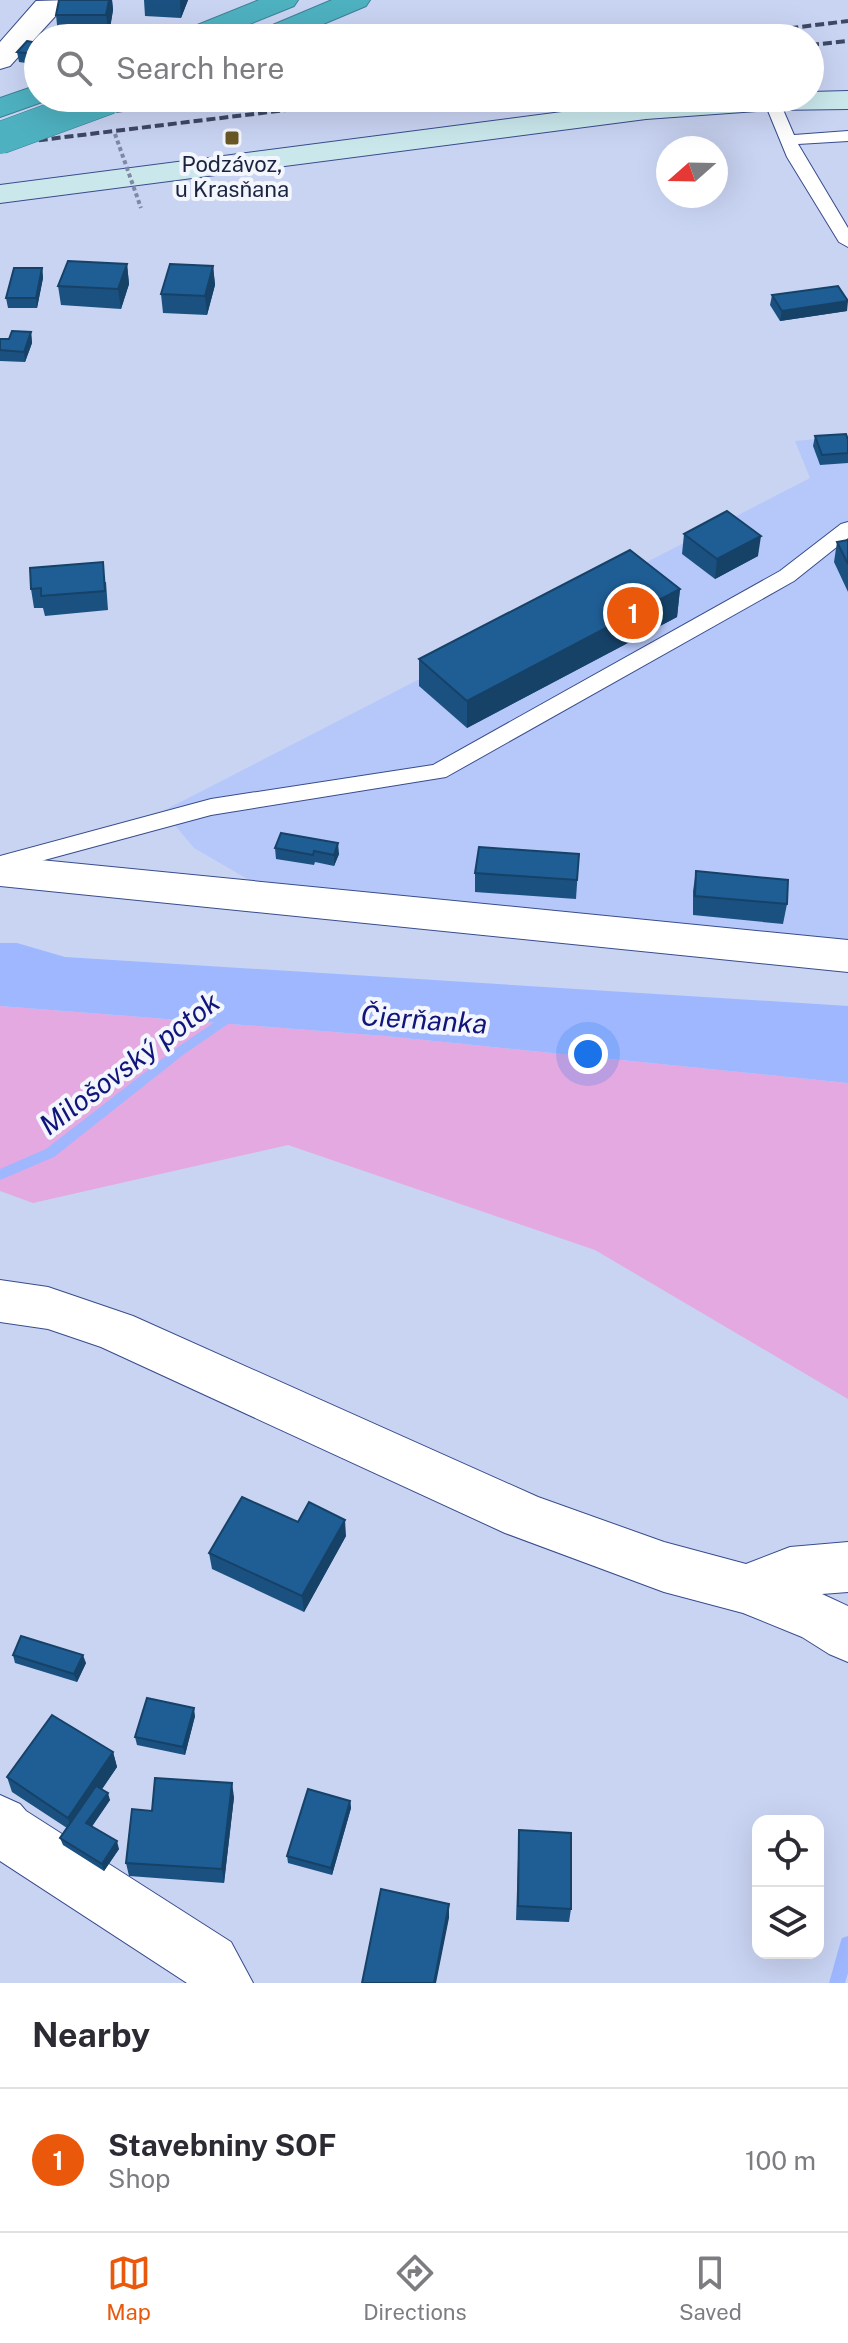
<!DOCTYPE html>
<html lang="en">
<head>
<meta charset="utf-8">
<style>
  :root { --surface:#fff; --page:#f7f7f7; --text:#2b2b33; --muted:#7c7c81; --line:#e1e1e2; --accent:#ea580c }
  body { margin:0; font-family:"Public Sans",sans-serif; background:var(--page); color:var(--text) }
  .controls { position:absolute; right:24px; bottom:24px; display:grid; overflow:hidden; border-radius:16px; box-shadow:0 8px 32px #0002 }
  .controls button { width:72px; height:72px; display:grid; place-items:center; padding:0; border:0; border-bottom:2px solid var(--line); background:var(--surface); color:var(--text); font:40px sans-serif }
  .compass { position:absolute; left:656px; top:136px; width:72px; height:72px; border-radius:50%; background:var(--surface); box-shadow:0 8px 32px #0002; rotate:250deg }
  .you { position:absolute; left:588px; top:1054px; width:28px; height:28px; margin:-20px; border:6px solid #fff; border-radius:50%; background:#1a73e8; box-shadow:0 0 0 12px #1a73e833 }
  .badge { display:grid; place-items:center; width:52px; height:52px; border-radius:50%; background:var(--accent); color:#fff; font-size:26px; font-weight:700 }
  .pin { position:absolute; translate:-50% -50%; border:4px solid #fff; box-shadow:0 2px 8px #0006 }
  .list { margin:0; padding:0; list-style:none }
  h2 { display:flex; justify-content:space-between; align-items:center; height:104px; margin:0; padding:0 32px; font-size:34px }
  h2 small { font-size:26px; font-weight:400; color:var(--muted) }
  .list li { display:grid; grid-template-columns:52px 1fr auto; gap:24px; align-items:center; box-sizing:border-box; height:144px; padding:0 32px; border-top:2px solid var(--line) }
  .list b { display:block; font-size:30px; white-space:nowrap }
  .list p { margin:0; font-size:26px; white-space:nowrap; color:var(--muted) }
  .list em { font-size:26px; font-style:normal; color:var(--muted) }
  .icon { flex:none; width:44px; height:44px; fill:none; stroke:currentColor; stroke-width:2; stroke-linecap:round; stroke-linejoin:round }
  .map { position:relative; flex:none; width:848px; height:1983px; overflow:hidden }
  .search { position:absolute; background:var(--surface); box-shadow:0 8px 32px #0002; left:24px; right:24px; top:24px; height:88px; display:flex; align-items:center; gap:20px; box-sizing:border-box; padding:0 28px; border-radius:44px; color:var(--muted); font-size:30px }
  .sheet { height:248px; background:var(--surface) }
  nav { display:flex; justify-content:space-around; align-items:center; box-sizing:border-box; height:112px; border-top:2px solid var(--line); background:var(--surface); font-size:22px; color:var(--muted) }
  nav a { display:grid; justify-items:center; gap:4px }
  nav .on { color:var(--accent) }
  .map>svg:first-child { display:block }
</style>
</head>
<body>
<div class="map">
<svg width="848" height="1983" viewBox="0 0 848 1983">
  <rect width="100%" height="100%" fill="#c9d4f3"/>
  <path fill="#b6c8f9" d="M848,436V941L256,884L194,848L163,811L810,478L795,441Z"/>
  <path fill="#e4a9e0" d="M0,1006L385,1036L848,1083V1399L595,1250L288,1145L33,1203L0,1191Z"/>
  <path fill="#9eb7ff" d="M0,943H17L65,957L848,1006V1083L385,1036L0,1006Z"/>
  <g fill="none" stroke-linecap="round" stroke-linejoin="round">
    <g fill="#9eb7ff" fill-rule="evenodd">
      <path d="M234,1009L238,1011L240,1014L238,1017L183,1055L54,1157L0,1180V1169L46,1149L175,1049Z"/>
      <path d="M848,1936V1973L845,1983H829L840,1944L842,1938Z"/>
    </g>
    <defs>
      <g id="lane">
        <path d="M766,98H778L794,135L848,131V141L798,144L848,228V247L839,242L787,157L764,101Z"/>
        <path d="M848,522V538L794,581L446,777L211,815L0,872V856L211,799L433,765L780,571L841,524Z"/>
      </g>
      <g id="street">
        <path d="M70,0L10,66L0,69V42L36,1Z"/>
        <path d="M0,856L848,940V972L0,886Z"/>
        <path d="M0,1280L48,1287L133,1316L538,1497L664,1542L746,1564L790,1547L848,1542V1592L822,1594L848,1606V1662L829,1654L802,1637L743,1613L664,1592L505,1533L101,1347L48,1329L0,1322Z"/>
        <path d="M0,1795L20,1804L26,1811L231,1942L253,1983H187L0,1861Z"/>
      </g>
      <path id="secondary" d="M848,91V109L772,110L646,119L0,203V185L646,101L810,98V92Z"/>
      <g id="highway">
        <path d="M259,0H298L294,6L215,38H176L180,32Z"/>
        <path d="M332,0H370L366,6L290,38H252L256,32Z"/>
        <path d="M38,85V98H50L48,100L0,117V98Z"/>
      </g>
    </defs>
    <use href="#lane" stroke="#384c8d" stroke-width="2"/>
    <use href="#street" stroke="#384c8d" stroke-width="2"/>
    <use href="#secondary" stroke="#384c8d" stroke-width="2"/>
    <use href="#highway" stroke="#3c7f93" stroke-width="2"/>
    <use href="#lane" fill="#fff" fill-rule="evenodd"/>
    <use href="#street" fill="#fff" fill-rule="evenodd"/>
    <use href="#secondary" fill="#cae8ec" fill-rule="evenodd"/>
    <use href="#highway" fill="#4eb1c0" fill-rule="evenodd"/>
    <g stroke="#3e4764" stroke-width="4" stroke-dasharray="9 4" stroke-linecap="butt">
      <path d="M712,38L848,21"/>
      <path d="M810,45L848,41"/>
      <path d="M0,125L221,98"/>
      <path d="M0,145L384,98"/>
    </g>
    <defs>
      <path id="highway-bridge" d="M0,138L109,98"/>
    </defs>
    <use href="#highway-bridge" stroke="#3c7f93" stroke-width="33" stroke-linecap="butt"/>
    <path stroke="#7e88a5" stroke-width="4" stroke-dasharray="4 3" stroke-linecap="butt" d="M115,134L141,208"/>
    <use href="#highway-bridge" stroke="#4eb1c0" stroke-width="32"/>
  </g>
  <g fill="#1b5180">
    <path d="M59,0H112L113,10L109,34H58L56,15Z"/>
    <path d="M144,0H188L181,18L145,16Z"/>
    <path d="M38,43L33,64L19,62L17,52Z"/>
    <path d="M127,264L129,284L121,309L61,305L58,286Z"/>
    <path d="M213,266L215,285L207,315L163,313L161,294Z"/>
    <path d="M42,268L43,278L37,308H8L6,298Z"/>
    <path d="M772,295L847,311L780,321L770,305Z"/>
    <path d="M31,332L32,343L25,362L0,361V339H9Z"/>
    <path d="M815,436L848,453V463L820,465L813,446Z"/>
    <path d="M684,534L758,556L715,579L682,554Z"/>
    <path d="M848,540V592L834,562L837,542Z"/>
    <path d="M106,582L108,610L45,616L43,608H34L31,589Z"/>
    <path d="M680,589L677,617L467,728L419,686V659Z"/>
    <path d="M275,848L339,854L334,866L315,862L314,865L276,859Z"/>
    <path d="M579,854L576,899L475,892V873Z"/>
    <path d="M696,871L787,904L783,924L693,915V891Z"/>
    <path d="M346,1536L304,1612L212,1569L209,1553Z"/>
    <path d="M13,1655L86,1663L77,1682L15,1663Z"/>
    <path d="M195,1716L185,1755L137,1745L135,1737Z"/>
    <path d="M113,1752L117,1767L102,1789L110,1800L92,1826L119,1849L104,1871L63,1845L60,1838L67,1828L12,1792L7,1777Z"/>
    <path d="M234,1797L224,1883L129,1876L126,1863L152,1811Z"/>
    <path d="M350,1801L351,1808L332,1875L288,1863L287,1856Z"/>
    <path d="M519,1830L571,1909L569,1922L516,1920Z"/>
  </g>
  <g fill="#164268">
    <path d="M109,0H112L113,10L109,34L106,15Z"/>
    <path d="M180,0H188L181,18Z"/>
    <path d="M38,47V59L33,64L32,54Z"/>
    <path d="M127,264L129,284L121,309L118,289Z"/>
    <path d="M213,266L215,285L207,315L205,296Z"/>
    <path d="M42,268L43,278L37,308L36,298Z"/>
    <path d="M848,301L847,311L780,321L782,311Z"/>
    <path d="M31,332L32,343L25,362L24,352Z"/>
    <path d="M761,536L758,556L715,579L717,559Z"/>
    <path d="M680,589L677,617L467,728V701Z"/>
    <path d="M338,843L339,854L334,866V855Z"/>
    <path d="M345,1520L346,1536L304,1612L302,1596Z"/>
    <path d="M83,1655L86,1663L77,1682L74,1674Z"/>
    <path d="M194,1708L195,1716L185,1755L183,1747Z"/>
    <path d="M113,1752L117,1767L73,1832L68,1818Z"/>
    <path d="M232,1783L234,1797L224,1883L222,1869Z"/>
    <path d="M108,1793L110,1800L89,1831L86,1823Z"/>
    <path d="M350,1801L351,1808L332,1875L331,1868Z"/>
    <path d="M117,1841L119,1849L104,1871L102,1864Z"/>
    <path d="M449,1904V1918L436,1983H434Z"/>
  </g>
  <g fill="#1f5e95" stroke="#164268" stroke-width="2">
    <path d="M59,0H109L106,15H56Z"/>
    <path d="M27,41L38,43V47L32,54L17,52Z"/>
    <path d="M68,261L127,264L118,289L58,286Z"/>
    <path d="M170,264L213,266L205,296L161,294Z"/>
    <path d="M14,268H42L36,298H6Z"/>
    <path d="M838,286L848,301L782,311L772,295Z"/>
    <path d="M12,331L31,332L24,352L0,350V339H9Z"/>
    <path d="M846,434L848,440V453L822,455L815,436Z"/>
    <path d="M727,511L761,536L717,559L684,534Z"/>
    <path d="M848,540V564L837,542Z"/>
    <path d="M630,550L680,589L467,701L419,659Z"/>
    <path d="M103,562L105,591L41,596V588L31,589L30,568Z"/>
    <path d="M281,833L338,843L334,855L314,851L313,855L275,848Z"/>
    <path d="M479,847L579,854L577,880L475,873Z"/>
    <path d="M696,871L788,880L787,904L695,896Z"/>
    <path d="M242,1497L298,1522L309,1502L345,1520L302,1596L209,1553Z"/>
    <path d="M21,1636L83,1655L74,1674L13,1655Z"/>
    <path d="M147,1698L194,1708L183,1747L135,1737Z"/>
    <path d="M52,1715L113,1752L68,1818L7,1777Z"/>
    <path d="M155,1778L232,1783L222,1869L126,1863L132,1809L152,1811Z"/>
    <path d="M96,1786L108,1793L86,1823L117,1841L102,1864L60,1838Z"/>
    <path d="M308,1789L350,1801L331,1868L287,1856Z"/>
    <path d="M519,1830L571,1833V1909L518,1906Z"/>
    <path d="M381,1889L449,1904L434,1983H362Z"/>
  </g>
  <rect fill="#695725" stroke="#f3f6fd" stroke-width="3" x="224" y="130" width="16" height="16" rx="4"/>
  <g text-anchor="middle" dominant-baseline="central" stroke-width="8" stroke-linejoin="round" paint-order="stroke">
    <g font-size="22" fill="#1a233f" stroke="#f3f6fd">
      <text x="232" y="164">Podzávoz,<tspan x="232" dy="25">u Krasňana</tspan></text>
    </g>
    <g font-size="28" font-style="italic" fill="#11147a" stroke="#f3f6fd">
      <text transform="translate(424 1019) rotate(4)">Čierňanka</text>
      <text transform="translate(129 1063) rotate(-37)">Milošovský potok</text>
    </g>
  </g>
</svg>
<div class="controls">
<button><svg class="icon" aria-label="locate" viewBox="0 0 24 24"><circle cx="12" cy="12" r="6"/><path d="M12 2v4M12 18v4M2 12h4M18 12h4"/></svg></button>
<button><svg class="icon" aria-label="layers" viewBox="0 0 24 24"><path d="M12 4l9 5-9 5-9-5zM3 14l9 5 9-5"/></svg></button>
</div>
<svg class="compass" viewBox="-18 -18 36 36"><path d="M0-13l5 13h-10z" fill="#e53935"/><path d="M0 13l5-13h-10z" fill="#7c7c81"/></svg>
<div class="you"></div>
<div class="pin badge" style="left:633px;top:613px">1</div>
<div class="search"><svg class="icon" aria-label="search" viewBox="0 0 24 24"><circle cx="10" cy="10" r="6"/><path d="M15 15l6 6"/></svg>Search here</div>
</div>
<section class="sheet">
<h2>Nearby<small></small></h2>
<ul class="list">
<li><span class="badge">1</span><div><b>Stavebniny SOF</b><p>Shop</p></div><em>100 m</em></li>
</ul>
</section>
<nav>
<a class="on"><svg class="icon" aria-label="map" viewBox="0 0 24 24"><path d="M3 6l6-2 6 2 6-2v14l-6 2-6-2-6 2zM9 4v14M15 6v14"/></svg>Map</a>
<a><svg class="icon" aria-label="directions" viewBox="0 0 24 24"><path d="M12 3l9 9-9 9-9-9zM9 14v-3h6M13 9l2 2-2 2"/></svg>Directions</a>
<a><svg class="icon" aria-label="saved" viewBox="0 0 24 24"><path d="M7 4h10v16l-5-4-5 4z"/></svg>Saved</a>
</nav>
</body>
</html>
